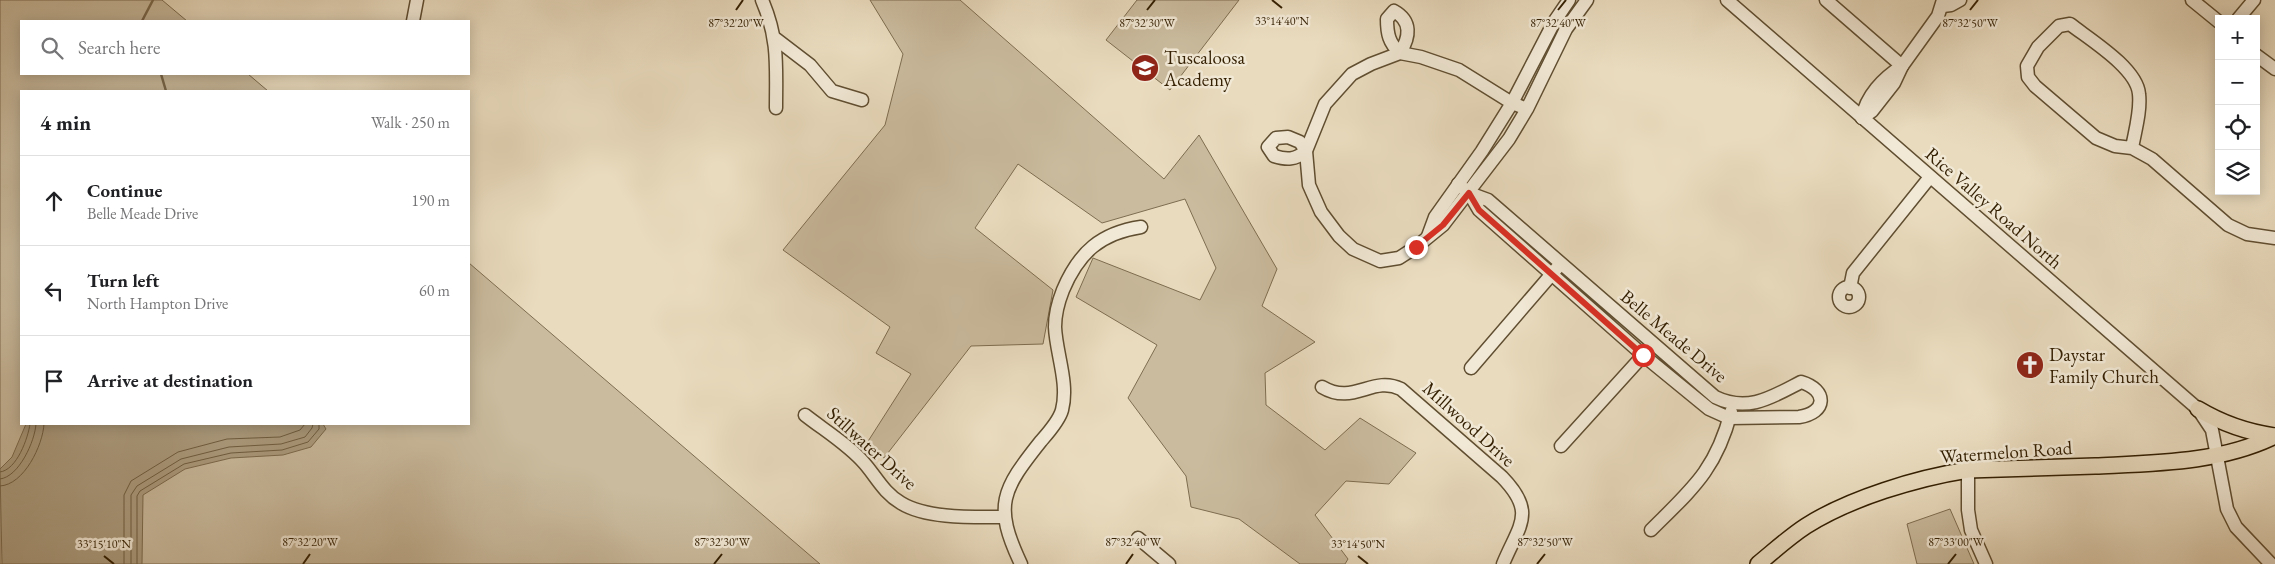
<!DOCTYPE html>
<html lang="en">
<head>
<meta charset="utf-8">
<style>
  :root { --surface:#fff; --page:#f6f6f6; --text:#202124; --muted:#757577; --line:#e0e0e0 }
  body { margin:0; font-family:"EB Garamond",serif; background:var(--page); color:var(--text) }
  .controls { position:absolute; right:15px; top:15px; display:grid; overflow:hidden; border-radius:0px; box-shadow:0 2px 12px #0003 }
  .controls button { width:45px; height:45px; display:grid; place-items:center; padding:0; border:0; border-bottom:1px solid var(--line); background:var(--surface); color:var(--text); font:25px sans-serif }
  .stop { position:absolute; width:15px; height:15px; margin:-11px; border:4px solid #d93025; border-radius:50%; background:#fff }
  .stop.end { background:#d93025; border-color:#fff; box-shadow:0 1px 5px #0008 }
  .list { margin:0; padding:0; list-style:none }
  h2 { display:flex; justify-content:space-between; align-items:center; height:65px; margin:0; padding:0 20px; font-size:21px }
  h2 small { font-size:16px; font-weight:400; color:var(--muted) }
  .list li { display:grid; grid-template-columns:32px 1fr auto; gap:15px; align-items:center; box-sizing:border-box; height:90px; padding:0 20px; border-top:1px solid var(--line) }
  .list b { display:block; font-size:19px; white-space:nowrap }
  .list p { margin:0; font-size:16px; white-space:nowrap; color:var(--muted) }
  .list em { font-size:16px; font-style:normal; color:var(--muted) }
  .icon { flex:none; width:28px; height:28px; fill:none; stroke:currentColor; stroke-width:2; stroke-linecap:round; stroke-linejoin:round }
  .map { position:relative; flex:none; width:2275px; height:564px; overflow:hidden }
  .search { position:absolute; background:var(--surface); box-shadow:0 2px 12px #0003; left:20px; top:20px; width:450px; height:55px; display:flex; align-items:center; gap:12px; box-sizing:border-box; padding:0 18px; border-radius:0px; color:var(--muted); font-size:19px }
  .panel { position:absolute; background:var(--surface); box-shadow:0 2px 12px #0003; left:20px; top:90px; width:450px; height:335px; border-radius:0px }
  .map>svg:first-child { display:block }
</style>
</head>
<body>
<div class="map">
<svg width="2275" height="564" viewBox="0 0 2275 564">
  <rect width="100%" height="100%" fill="#e9dbbe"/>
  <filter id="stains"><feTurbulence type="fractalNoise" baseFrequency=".004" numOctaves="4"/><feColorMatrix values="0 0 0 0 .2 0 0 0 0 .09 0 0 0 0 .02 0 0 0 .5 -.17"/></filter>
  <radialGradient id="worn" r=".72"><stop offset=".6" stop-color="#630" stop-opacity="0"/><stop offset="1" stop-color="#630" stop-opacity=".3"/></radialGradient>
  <g fill="#cabb9e" stroke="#7e6d50">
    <path d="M0,0H162L187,21H21V74H248L268,91H21V424H469V263L820,564H0Z"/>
    <path d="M870,0H960L1164,179L1199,135L1277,269L1262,306L1315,342L1265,373L1266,405L1325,450L1360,418L1416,453L1389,484L1346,481L1315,515L1348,559L1345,564H1300L1239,519L1191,507L1186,476L1128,398L1157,345L1076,297L1093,258L1200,300L1216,268L1185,199L1102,223L1018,164L975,228L1053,290L1043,344L971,346L884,458L865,446L911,374L876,353L890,327L783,250L885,125L903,54Z"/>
    <path d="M1137,0H1239L1170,90L1106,40Z"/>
    <path d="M1950,509L1974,564H1917L1907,524Z"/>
  </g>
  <path fill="#ab9b7e" stroke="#7b694c" d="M26,424H323L326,429L311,447L283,455L231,458L185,469L143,495L142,564H2L0,469L12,457Z"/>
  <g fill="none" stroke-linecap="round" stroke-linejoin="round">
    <g stroke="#6f5d40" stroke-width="1">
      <path d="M0,472C17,470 28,438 30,424"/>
      <path d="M0,479C19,477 35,441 36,424"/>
      <path d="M0,486C24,485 43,445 44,424"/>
      <path d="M124,564V495L131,481L178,452L227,439L280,437L300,430L305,424"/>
      <path d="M131,564V495L137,486L181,459L229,447L281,444L305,437L312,428L313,424"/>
      <path d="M137,564V496L140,491L184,464L231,453L282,450L308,442L319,429V424"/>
    </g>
    <g stroke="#7b694c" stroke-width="2.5">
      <path d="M142,21L153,0"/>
      <path d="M161,74L166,91"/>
    </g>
    <defs>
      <g id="minor">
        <path d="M762,0C779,39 776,67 776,108"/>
        <path d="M1727,0L2198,409L2212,430L2227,509L2236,527L2271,564"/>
        <path d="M1826,0L1902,66"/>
        <path d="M2192,0L2219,22"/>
        <path d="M1943,6L1951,5L1960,0"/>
        <path d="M1394,11C1412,21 1410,37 1400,53C1389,43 1387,34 1387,19Z"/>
        <path d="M2238,19L2254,0"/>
        <path d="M413,21L417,0"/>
        <path d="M776,39L810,65L832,91L862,100"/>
        <path d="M2256,55L2275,69"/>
        <path d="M1527,109L1512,103L1459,70L1421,57L1400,53L1371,64L1352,74L1325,104L1306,151L1309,185L1321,212L1339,236L1353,249L1380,261L1399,258L1416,247L1443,225L1509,139L1527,109L1566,29L1587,0"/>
        <path d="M1862,118L1872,111L1894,83L1902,66L1938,16L1943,0"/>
        <path d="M1862,118C1866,96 1883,78 1902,66"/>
        <path d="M1288,137L1300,142L1306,151C1295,160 1287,160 1274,156L1268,147L1276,138Z"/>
        <path d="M2132,148C2135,131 2141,111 2139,94C2137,68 2089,39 2070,24L2059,26L2038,47L2027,66L2028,77L2035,86L2096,138L2115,146L2132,148L2152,159L2228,225L2247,234L2275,238"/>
        <path d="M1458,184L1469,193L1479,210L1643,355L1709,409L1729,418L1799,417C1827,413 1828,390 1801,382C1772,397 1748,413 1715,397L1488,200L1469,193"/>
        <path d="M1428,236L1435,217L1482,151L1512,103L1554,22L1569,0"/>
        <circle cx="1849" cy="297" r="10"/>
        <path d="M1850,288L1853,273L1930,177"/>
        <path d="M1471,368L1557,268"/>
        <path d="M1322,387C1354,406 1372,375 1401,389L1502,477C1537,513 1519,525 1503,564"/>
        <path d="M805,415C824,430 849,445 865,464C877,478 884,493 901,503C927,519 974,517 1003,517"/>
        <path d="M1561,446L1648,350"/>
        <path d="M1968,470V510L1971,530L1986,564"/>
        <path d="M1651,530C1692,489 1716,470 1731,412"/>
        <path d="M1138,538L1169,564"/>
        <path d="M1021,564C993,505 1002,490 1041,441C1048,433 1059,421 1062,410C1069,383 1056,353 1055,327C1055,315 1059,300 1063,290C1079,252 1101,233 1141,227"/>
      </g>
      <g id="major">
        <path d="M2198,409C2223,424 2246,432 2275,436"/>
        <path d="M1758,564C1774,551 1789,537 1806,526C1850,498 1917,478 1968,470C2011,469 2053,467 2095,466C2156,463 2220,463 2275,436"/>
      </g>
    </defs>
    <use href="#minor" stroke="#604e31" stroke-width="15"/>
    <use href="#major" stroke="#331f02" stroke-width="18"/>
    <use href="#minor" stroke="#f1e8d5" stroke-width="12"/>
    <use href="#major" stroke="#e9dbbe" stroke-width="15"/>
  </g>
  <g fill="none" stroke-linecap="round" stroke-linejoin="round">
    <path stroke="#d93025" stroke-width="6" d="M1416,247L1443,225L1469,193L1479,210L1643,355"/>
  </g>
  <path fill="none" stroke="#331f02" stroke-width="2" d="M1272,0L1282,8M736,10L743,0M1147,10L1155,0M1558,10L1566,0M1970,10L1978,0M104,556L114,564M1358,556L1368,564M303,564L310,554M714,564L722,554M1126,564L1133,554M1537,564L1545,554M1948,564L1956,554"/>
  <defs>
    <symbol id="school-disc" viewBox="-11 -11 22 22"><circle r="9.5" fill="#8f2418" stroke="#f1e8d5"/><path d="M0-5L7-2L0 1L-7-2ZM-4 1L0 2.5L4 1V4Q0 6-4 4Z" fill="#fff"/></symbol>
    <symbol id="church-disc" viewBox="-11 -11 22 22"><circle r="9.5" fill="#8f2418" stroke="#f1e8d5"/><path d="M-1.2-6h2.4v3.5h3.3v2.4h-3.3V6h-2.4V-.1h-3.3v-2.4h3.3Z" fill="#fff"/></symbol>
  </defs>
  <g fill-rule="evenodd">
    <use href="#school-disc" x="1129" y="52" width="32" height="32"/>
    <use href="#church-disc" x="2014" y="349" width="32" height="32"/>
  </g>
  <g text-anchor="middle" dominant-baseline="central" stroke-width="5" stroke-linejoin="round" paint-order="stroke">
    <g font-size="19" fill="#331f02" stroke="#f1e8d5" text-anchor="start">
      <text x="1164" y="57">Tuscaloosa<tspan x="1164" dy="22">Academy</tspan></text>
      <text x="2049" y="354">Daystar<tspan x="2049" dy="22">Family Church</tspan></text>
    </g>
    <g font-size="19" fill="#331f02" stroke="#f1e8d5">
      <text transform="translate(1994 208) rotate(41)">Rice Valley Road North</text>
      <text transform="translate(1674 336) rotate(40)">Belle Meade Drive</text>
      <text transform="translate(1469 424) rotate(42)">Millwood Drive</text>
      <text transform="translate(872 448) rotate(42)">Stillwater Drive</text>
      <text transform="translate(2006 452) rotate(-4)">Watermelon Road</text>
    </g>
  </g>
  <g font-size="12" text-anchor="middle" fill="#331f02" stroke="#f1e8d5" stroke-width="5" stroke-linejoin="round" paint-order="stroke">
    <text x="1282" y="25">33°14'40"N</text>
    <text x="736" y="27">87°32'20"W</text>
    <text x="1147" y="27">87°32'30"W</text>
    <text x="1558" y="27">87°32'40"W</text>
    <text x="1970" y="27">87°32'50"W</text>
    <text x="310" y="546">87°32'20"W</text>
    <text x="722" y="546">87°32'30"W</text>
    <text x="1133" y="546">87°32'40"W</text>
    <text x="1545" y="546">87°32'50"W</text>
    <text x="1956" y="546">87°33'00"W</text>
    <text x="104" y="548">33°15'10"N</text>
    <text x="1358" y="548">33°14'50"N</text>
  </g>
  <rect width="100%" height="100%" filter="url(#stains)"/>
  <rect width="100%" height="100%" fill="url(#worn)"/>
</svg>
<div class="controls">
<button>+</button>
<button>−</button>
<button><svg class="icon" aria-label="locate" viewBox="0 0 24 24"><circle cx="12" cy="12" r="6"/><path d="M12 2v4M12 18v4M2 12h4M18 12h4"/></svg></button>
<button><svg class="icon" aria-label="layers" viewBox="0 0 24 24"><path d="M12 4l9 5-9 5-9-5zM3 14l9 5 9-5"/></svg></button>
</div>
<div class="stop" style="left:1643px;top:355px"></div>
<div class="stop end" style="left:1416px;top:247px"></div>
<div class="search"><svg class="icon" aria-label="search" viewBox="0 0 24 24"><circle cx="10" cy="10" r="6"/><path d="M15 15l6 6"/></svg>Search here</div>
<section class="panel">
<h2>4 min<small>Walk · 250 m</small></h2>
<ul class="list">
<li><svg class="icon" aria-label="ahead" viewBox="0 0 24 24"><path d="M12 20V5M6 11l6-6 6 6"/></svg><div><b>Continue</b><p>Belle Meade Drive</p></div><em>190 m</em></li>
<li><svg class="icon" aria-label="left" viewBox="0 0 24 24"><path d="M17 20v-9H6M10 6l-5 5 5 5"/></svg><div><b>Turn left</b><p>North Hampton Drive</p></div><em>60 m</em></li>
<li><svg class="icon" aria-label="arrive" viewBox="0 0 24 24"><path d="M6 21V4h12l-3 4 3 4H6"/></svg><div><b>Arrive at destination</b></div></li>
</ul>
</section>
</div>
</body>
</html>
